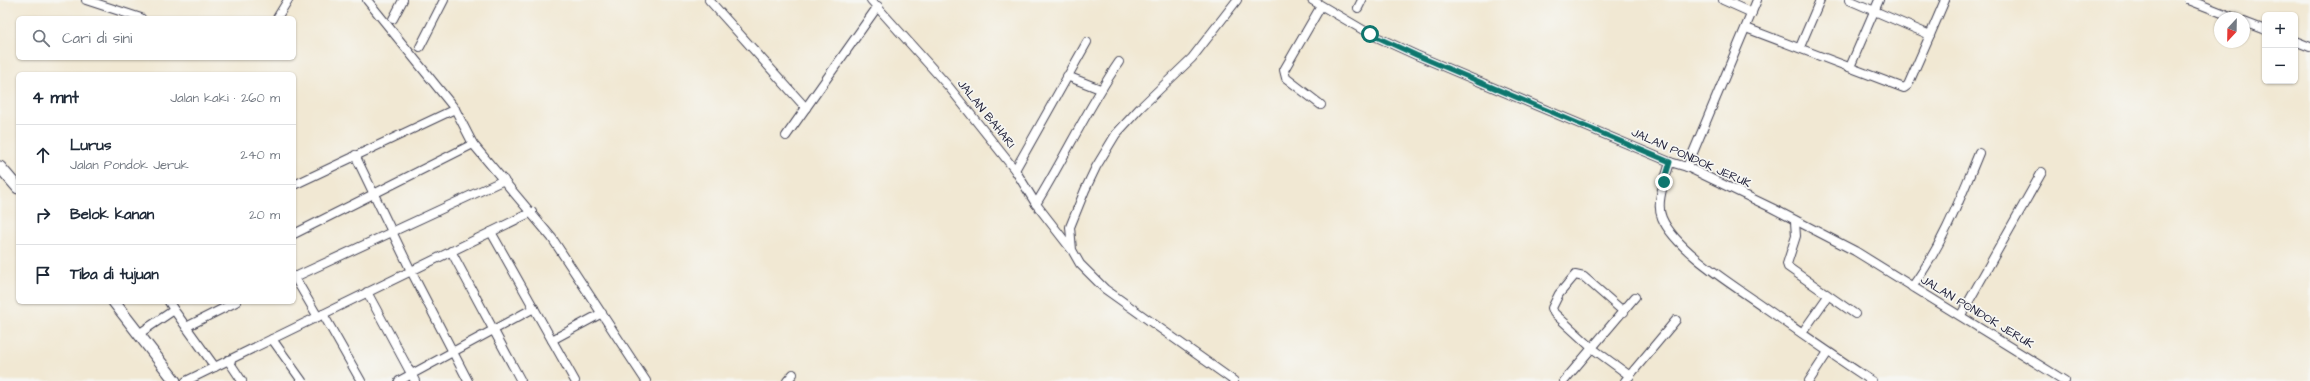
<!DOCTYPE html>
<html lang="id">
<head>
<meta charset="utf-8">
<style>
  :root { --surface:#fff; --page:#f6f6f7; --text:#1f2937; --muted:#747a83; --line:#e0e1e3 }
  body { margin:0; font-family:"Architects Daughter",sans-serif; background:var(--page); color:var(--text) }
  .controls { position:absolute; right:12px; top:12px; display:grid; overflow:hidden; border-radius:6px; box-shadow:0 1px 3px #0004 }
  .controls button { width:36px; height:36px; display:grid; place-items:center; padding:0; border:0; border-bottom:1px solid var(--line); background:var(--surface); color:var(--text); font:20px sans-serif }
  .compass { position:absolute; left:2214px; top:12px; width:36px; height:36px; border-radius:50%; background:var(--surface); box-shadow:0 1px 3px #0004; rotate:202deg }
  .stop { position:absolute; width:12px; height:12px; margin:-9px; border:3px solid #0f766e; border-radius:50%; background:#fff }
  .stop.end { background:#0f766e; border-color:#fff; box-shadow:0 1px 4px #0008 }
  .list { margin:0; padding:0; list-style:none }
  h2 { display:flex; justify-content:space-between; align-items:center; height:52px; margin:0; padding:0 16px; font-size:17px }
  h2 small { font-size:13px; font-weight:400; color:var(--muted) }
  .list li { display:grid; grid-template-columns:26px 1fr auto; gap:12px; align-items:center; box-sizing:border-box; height:60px; padding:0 16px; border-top:1px solid var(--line) }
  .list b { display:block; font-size:15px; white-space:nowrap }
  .list p { margin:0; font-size:13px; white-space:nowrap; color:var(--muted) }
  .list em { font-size:13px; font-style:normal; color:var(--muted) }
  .icon { flex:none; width:22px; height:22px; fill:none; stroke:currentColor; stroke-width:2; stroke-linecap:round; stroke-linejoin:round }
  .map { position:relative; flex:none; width:2310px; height:381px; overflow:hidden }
  .search { position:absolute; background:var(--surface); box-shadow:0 1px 3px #0004; left:16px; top:16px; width:280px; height:44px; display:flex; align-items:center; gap:10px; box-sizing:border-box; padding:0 14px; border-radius:6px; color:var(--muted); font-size:15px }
  .panel { position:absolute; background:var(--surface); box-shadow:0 1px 3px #0004; left:16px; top:72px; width:280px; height:232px; border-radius:6px }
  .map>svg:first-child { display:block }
</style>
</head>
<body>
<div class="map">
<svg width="2310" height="381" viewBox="0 0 2310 381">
  <rect width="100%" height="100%" fill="#f6f6f2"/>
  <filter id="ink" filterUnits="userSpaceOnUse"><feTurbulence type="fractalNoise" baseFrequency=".025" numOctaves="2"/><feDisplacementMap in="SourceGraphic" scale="8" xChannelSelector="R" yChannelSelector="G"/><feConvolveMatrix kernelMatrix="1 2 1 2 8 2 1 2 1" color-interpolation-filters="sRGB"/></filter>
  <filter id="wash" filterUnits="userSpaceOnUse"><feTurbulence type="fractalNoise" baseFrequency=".012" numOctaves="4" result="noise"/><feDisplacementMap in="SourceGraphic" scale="16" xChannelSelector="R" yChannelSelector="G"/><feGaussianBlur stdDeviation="0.9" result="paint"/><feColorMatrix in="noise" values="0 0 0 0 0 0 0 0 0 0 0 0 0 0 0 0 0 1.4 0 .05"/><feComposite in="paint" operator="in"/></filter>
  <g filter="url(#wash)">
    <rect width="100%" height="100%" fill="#f1e8d3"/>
  </g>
  <g filter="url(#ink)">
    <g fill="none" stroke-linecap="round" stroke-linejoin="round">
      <defs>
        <g id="minor">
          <path d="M86,0L141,18"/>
          <path d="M367,0L455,109L473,144L552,238L646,381"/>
          <path d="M709,0L806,108"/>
          <path d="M871,0L949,87L1015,170L1036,204L1071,249"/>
          <path d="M1312,0L1370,34L1416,55L1670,162L1687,167L1772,208L1855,251L2065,381"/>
          <path d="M1723,0L1752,13"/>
          <path d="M2189,0L2235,18"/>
          <path d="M1321,6L1284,70L1286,78L1321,105"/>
          <path d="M1358,8L1362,0"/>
          <path d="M277,18L288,0"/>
          <path d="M393,19L403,0"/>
          <path d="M2244,22L2265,30"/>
          <path d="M1746,28L1904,88L1908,85L1930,35L1849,0"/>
          <path d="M1930,35L1945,0"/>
          <path d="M2295,41L2310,47"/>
          <path d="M420,47L444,0"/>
          <path d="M1800,47L1820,0"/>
          <path d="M1850,67L1879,0"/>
          <path d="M1067,76L1100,89"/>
          <path d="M786,136L878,6"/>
          <path d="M355,155L411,271L468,381"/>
          <path d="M1670,162C1666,178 1655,202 1662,218C1676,251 1735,286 1764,307C1800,332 1835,357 1872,381"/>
          <path d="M1687,167L1757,0"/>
          <path d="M1015,170L1087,42"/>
          <path d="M294,185L455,109"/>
          <path d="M1036,204C1065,157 1088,107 1119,62"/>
          <path d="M1795,222L1796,236L1787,264L1788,267L1855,314"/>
          <path d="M491,232L575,381"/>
          <path d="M294,234L473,144"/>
          <path d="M451,251L521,381"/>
          <path d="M294,276L318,317"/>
          <path d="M295,277L504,180"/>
          <path d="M1912,287C1942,246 1960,199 1979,153"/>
          <path d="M367,292L415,381"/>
          <path d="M174,310L215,367"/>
          <path d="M1624,312L1584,277L1575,275L1559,294L1552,308L1554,313L1592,348L1630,376"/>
          <path d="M323,314L361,381"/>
          <path d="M1961,315L2042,172"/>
          <path d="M186,327L236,302"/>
          <path d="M140,333L174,310L169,302"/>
          <path d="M1802,333L1828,296"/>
          <path d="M272,339L302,381"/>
          <path d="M552,340L602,313"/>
          <path d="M228,360L242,381"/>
          <path d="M186,381L532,212"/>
          <path d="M399,381L534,308"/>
          <path d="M787,381L793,374"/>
          <path d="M1234,381L1105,289L1080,264L1072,250L1070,227L1085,190L1096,167L1116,134L1140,108L1192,58L1237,0"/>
          <path d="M1564,381L1635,297"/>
          <path d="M1625,381L1676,320"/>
          <path d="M1809,381L1828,352"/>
        </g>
        <g id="tertiary">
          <path d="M0,167L18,188"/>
          <path d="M114,302L175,381"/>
        </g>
      </defs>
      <use href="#minor" stroke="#414052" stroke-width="10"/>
      <use href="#tertiary" stroke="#414052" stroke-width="13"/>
      <use href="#minor" stroke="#fff" stroke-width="8"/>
      <use href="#tertiary" stroke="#fff" stroke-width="11"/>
    </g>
  </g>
  <g fill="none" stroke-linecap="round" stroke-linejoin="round" filter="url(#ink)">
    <path stroke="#0f766e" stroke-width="5" d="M1370,34L1416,55L1670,162L1664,182"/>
  </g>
  <g text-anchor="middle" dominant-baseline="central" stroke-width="3.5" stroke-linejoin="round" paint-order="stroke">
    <g font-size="12" fill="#22223b" stroke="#f6f6f2">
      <text transform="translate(986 114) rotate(51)">JALAN BAHARI</text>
      <text transform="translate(1691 158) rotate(24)">JALAN PONDOK JERUK</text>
      <text transform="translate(1977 312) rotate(31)">JALAN PONDOK JERUK</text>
    </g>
  </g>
</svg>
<div class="controls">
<button>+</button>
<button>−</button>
</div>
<svg class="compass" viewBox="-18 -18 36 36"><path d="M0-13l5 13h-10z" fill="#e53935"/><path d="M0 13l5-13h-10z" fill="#747a83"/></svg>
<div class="stop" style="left:1370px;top:34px"></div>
<div class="stop end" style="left:1664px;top:182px"></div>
<div class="search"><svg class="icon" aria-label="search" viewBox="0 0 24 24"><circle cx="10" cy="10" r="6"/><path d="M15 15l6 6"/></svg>Cari di sini</div>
<section class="panel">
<h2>4 mnt<small>Jalan kaki · 260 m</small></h2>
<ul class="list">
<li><svg class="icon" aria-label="ahead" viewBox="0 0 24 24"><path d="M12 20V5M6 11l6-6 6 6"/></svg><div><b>Lurus</b><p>Jalan Pondok Jeruk</p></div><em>240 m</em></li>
<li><svg class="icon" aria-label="right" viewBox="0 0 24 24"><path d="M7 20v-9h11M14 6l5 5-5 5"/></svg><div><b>Belok kanan</b></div><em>20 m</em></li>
<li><svg class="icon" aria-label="arrive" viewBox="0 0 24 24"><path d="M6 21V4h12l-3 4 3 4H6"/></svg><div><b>Tiba di tujuan</b></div></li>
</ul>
</section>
</div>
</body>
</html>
